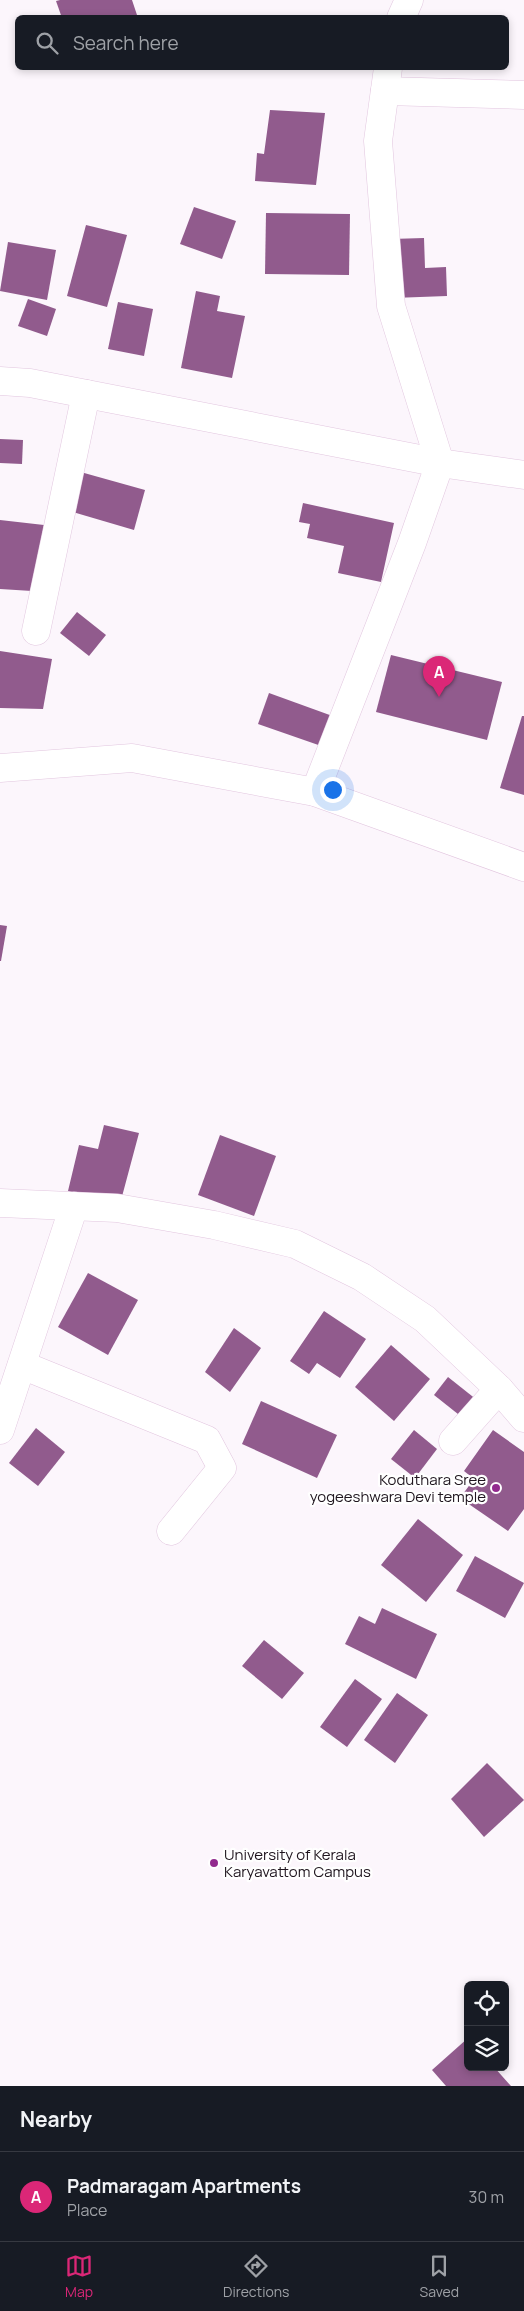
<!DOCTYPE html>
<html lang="en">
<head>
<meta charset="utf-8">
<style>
  :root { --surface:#171b24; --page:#242831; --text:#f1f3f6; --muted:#9ea1a6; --line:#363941; --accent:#db2777 }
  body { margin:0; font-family:Manrope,sans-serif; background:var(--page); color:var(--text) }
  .controls { position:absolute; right:15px; bottom:15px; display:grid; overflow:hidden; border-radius:8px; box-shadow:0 2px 8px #0003 }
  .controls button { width:45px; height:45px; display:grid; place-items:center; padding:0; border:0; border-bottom:1px solid var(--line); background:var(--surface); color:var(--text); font:25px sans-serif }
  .you { position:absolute; left:332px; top:789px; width:18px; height:18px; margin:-12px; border:4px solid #fff; border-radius:50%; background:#1a73e8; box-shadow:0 0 0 8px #1a73e833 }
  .badge { display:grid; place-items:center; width:32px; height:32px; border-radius:50%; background:var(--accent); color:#fff; font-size:16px; font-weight:700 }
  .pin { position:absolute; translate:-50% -41px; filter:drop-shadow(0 1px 2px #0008) }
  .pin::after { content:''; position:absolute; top:26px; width:18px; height:15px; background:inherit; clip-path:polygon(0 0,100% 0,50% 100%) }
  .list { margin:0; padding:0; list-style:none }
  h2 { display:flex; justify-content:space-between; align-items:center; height:65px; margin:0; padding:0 20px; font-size:21px }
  h2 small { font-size:16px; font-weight:400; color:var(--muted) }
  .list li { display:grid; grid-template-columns:32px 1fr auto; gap:15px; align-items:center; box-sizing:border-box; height:90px; padding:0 20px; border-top:1px solid var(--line) }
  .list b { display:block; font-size:19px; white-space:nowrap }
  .list p { margin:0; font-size:16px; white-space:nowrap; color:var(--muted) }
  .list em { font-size:16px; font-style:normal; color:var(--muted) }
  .icon { flex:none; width:28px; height:28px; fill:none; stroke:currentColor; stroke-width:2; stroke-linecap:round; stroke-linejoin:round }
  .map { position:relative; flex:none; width:524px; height:2086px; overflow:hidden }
  .search { position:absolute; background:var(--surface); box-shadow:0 2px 8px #0003; left:15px; right:15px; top:15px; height:55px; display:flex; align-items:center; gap:12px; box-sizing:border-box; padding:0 18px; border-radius:8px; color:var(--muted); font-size:19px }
  .sheet { height:155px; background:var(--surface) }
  nav { display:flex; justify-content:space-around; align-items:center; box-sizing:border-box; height:70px; border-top:1px solid var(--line); background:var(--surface); font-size:14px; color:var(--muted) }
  nav a { display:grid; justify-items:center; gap:2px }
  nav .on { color:var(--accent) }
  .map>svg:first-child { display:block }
</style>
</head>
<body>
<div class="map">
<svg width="524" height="2086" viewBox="0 0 524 2086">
  <rect width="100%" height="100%" fill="#fcf6fc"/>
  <g fill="#915b8d">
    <path d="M60,0H132L138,18H62L56,1Z"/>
    <path d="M270,110L325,113L316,185L255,181L257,153L264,154Z"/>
    <path d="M194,207L236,221L222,259L180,244Z"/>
    <path d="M266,213L350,214L349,275L265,274Z"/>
    <path d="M86,225L127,235L107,307L67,296Z"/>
    <path d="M424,238L425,268L446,267L447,296L393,298L391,239Z"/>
    <path d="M8,242L56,250L47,300L0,291Z"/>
    <path d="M196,291L220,296L217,311L245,316L232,378L181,368Z"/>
    <path d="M28,299L56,309L47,336L18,326Z"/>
    <path d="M118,302L153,309L144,356L108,349Z"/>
    <path d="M0,439L23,440L22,464L0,463Z"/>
    <path d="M77,471L145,490L134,530L66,510Z"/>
    <path d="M303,503L394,523L381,582L338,573L344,546L307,538L310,524L299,522Z"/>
    <path d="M0,520L44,525L32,591L0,589Z"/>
    <path d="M77,612L106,635L89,656L60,633Z"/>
    <path d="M0,651L52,659L43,709L0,708Z"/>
    <path d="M391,655L502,682L487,740L376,712Z"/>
    <path d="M269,693L338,718L327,748L258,724Z"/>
    <path d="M522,716H524V795L500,788Z"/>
    <path d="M0,925L7,926L1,961H0Z"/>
    <path d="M104,1125L139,1133L120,1204L68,1191L79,1145L98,1149Z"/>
    <path d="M220,1135L276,1156L254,1216L198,1195Z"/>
    <path d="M88,1273L138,1300L108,1355L58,1327Z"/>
    <path d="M324,1311L366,1339L340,1378L317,1363L309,1374L290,1361Z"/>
    <path d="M234,1328L261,1348L230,1392L205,1372Z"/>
    <path d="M391,1345L430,1379L394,1421L355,1387Z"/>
    <path d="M448,1377L482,1404L468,1422L434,1395Z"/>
    <path d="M261,1401L337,1435L317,1478L242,1444Z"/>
    <path d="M36,1428L65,1452L38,1486L9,1463Z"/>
    <path d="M414,1430L437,1449L415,1478L391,1459Z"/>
    <path d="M493,1430L524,1452V1509L508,1531L460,1498L474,1479L464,1471Z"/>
    <path d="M418,1519L463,1555L426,1602L381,1565Z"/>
    <path d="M475,1556L524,1583L505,1618L456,1591Z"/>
    <path d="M382,1608L437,1634L416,1679L345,1644L359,1616L375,1624Z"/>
    <path d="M264,1640L304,1673L282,1699L242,1666Z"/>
    <path d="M355,1679L382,1699L347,1747L320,1727Z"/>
    <path d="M397,1693L428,1715L395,1763L364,1740Z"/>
    <path d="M487,1763L524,1800L484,1837L451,1799Z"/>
    <path d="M468,2038V2067H494L511,2086H446L432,2070Z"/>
  </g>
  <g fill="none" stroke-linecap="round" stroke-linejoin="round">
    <defs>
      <g id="minor">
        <path d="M401,18L409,0"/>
        <path d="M385,91L524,95"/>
        <path d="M36,631L86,394"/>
        <path d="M0,768L132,758L315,792L524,867"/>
        <path d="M315,792L412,543L440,463L391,306L378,141L388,68"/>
        <path d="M0,1203L117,1208L214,1225L295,1244L362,1277L425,1319L499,1389L524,1418"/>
        <path d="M22,1365L207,1440L222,1468L171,1531"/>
        <path d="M0,1430L74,1206"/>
        <path d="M453,1441L499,1389"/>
      </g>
      <path id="major" d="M0,381L30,383L440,463L524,475"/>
    </defs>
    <use href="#minor" stroke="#e2c6df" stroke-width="29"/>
    <use href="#major" stroke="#e2c6df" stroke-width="29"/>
    <use href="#minor" stroke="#fff" stroke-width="28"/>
    <use href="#major" stroke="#fff" stroke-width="28"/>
  </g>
  <g fill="#922a8e" stroke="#fff" stroke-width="2">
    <circle cx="496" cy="1488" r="5"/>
    <circle cx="214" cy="1863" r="5"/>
  </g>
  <g text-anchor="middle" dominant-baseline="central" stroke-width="4.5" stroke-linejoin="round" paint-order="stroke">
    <g font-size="15" fill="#1f151e" stroke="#fff" text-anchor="end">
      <text x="486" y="1479">Koduthara Sree<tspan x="486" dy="17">yogeeshwara Devi temple</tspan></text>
      <text x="224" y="1854" text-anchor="start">University of Kerala<tspan x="224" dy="17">Karyavattom Campus</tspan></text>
    </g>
  </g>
</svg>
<div class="controls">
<button><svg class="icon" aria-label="locate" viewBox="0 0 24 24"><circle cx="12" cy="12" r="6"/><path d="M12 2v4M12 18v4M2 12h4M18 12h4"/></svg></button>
<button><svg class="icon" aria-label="layers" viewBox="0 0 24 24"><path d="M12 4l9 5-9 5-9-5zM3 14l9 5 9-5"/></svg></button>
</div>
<div class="you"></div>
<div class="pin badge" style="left:439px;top:697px">A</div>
<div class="search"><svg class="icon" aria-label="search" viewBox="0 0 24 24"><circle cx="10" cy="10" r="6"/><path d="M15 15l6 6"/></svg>Search here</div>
</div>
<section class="sheet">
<h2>Nearby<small></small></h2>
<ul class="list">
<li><span class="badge">A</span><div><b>Padmaragam Apartments</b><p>Place</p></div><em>30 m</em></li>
</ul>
</section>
<nav>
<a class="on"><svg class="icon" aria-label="map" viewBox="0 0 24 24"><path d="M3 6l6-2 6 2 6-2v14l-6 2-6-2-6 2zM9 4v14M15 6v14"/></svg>Map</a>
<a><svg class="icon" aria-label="directions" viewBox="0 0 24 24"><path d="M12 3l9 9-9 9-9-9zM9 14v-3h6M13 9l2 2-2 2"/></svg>Directions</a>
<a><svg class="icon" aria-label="saved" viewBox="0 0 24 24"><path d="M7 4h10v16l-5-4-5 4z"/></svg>Saved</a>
</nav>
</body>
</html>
